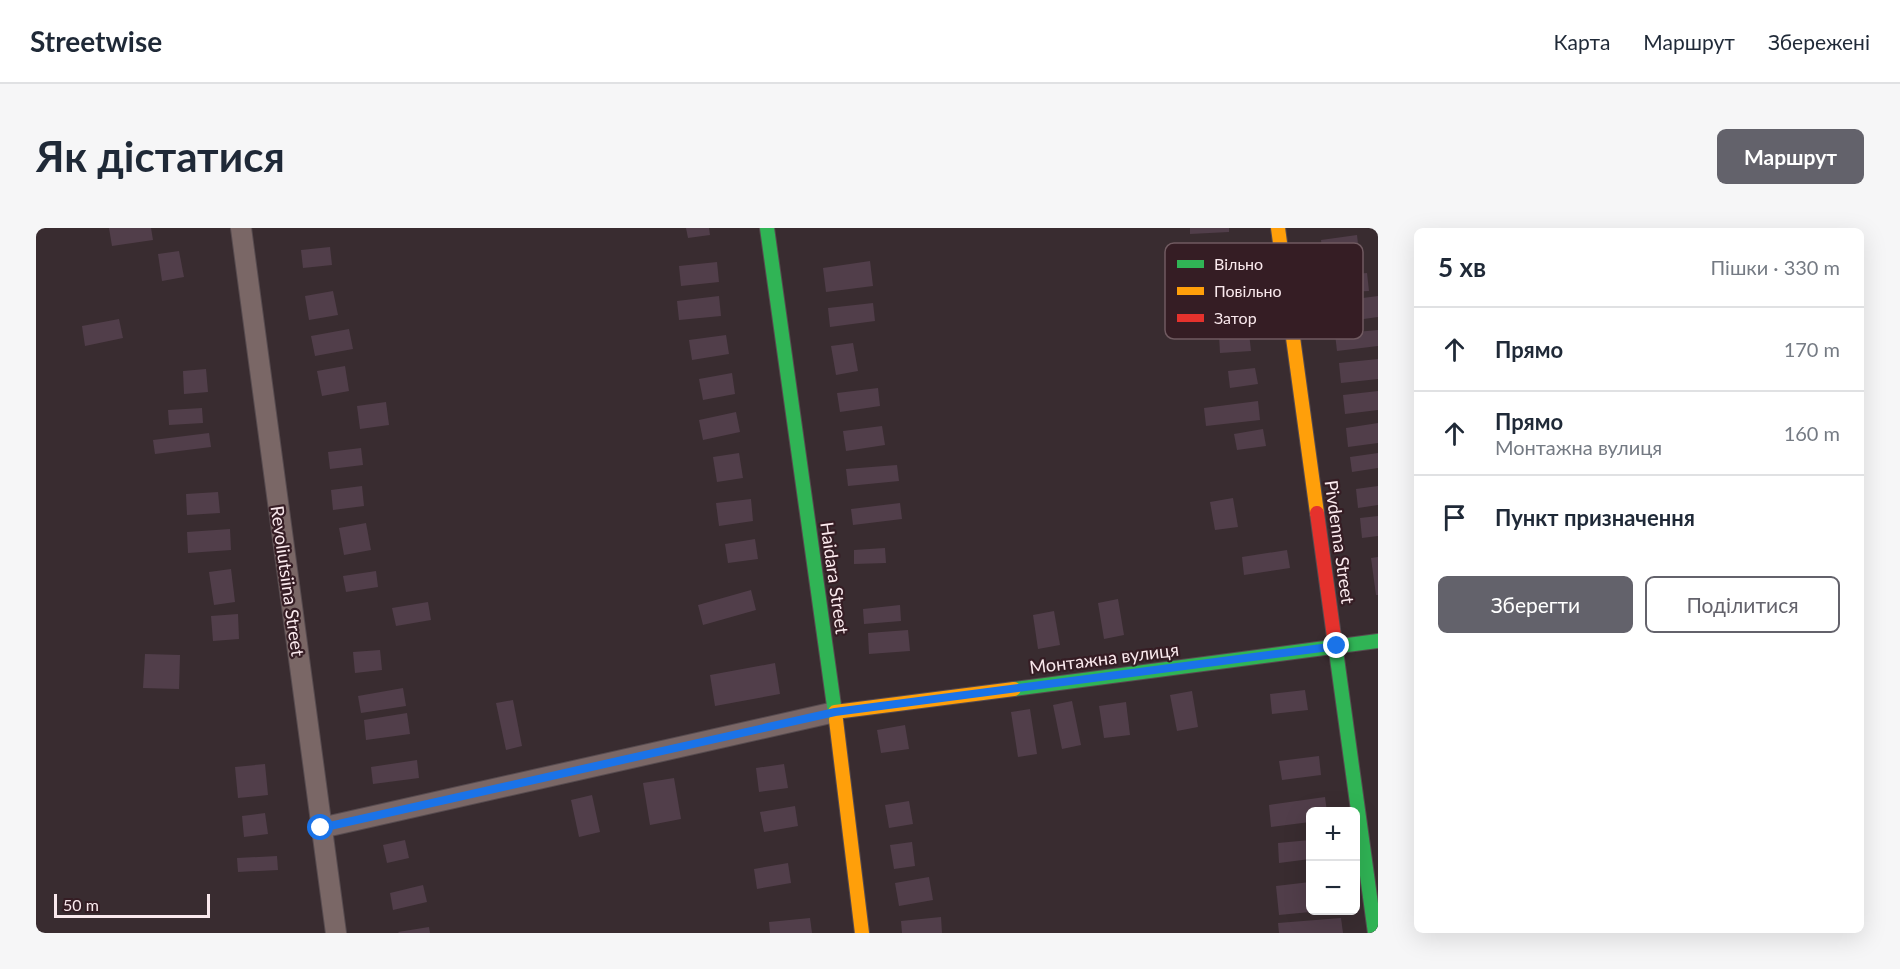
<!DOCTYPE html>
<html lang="uk">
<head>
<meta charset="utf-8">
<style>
  :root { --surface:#fff; --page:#f6f6f7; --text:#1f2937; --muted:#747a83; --line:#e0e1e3; --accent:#63626b }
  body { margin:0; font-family:Lato,sans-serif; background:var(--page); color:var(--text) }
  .controls { position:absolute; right:18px; bottom:18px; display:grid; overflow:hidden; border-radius:9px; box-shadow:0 6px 24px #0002 }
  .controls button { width:54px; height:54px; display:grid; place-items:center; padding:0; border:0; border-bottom:2px solid var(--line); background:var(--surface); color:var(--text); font:30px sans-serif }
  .scale { position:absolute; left:18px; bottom:15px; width:156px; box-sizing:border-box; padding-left:6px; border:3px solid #fae9ed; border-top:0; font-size:16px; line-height:21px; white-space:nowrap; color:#fae9ed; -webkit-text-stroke:4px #351d24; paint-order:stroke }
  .stop { position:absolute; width:18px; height:18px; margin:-14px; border:4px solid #1a73e8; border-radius:50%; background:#fff }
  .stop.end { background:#1a73e8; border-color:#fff; box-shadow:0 2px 6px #0008 }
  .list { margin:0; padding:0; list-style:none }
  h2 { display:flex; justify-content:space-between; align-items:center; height:78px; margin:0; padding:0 24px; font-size:26px }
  h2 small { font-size:20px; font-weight:400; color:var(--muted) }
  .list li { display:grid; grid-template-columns:39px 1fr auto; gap:18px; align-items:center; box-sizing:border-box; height:84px; padding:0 24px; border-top:2px solid var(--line) }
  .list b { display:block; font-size:22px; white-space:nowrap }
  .list p { margin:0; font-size:20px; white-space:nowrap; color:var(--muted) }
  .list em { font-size:20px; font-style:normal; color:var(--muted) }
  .actions { display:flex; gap:12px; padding:18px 24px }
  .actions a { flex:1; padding:14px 0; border:2px solid var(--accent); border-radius:9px; text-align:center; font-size:21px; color:var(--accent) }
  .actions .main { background:var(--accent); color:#fff }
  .icon { flex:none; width:33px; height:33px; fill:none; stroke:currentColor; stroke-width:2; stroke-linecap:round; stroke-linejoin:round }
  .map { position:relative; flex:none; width:1342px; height:705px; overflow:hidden; border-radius:9px }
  header { display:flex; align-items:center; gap:36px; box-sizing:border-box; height:84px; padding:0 30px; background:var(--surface); border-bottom:2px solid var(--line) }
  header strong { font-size:28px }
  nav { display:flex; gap:33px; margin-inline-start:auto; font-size:21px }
  .intro { display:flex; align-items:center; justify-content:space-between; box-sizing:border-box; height:144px; padding:0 36px }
  h1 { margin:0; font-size:42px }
  .button { padding:15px 27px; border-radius:9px; background:var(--accent); color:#fff; font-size:21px; font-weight:700 }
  main { display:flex; gap:36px; padding:0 36px }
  aside { flex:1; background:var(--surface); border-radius:9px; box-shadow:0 6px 24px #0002 }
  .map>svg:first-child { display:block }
</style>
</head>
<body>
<header>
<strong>Streetwise</strong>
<nav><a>Карта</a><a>Маршрут</a><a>Збережені</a></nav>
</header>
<div class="intro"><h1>Як дістатися</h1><a class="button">Маршрут</a></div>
<main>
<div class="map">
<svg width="1342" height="705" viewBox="0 0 1342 705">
  <rect width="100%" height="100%" fill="#392c30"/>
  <g fill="#513e4a">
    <path d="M73,0H115L117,12L76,18Z"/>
    <path d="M650,0H673L674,7L652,10Z"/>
    <path d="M1154,0H1193V4L1154,6Z"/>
    <path d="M1321,7L1323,25L1287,30L1285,12Z"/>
    <path d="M294,19L296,37L267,40L265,22Z"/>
    <path d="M143,23L148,49L126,53L122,26Z"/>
    <path d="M834,33L837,58L790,64L787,40Z"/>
    <path d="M681,34L683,54L645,58L643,38Z"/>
    <path d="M1331,45L1333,63L1291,65V48Z"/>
    <path d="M297,63L302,87L273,92L269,68Z"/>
    <path d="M683,68L685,88L643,92L641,73Z"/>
    <path d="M1342,68V89L1299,95L1296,74Z"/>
    <path d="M837,75L839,93L794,99L792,80Z"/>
    <path d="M83,91L87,110L49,118L46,98Z"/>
    <path d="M313,101L317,121L279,128L275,108Z"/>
    <path d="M1342,102V118L1301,123L1299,106Z"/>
    <path d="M1213,105L1215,123L1184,125L1183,107Z"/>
    <path d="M690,107L693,126L656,132L653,112Z"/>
    <path d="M817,115L822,143L800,147L795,118Z"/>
    <path d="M1342,131V151L1305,155L1303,135Z"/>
    <path d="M309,138L313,163L286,168L281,143Z"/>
    <path d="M1219,140L1222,156L1194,160L1192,143Z"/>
    <path d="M170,141L172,164L148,166L147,143Z"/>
    <path d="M696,145L699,166L667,172L663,151Z"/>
    <path d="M842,160L844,178L804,184L801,165Z"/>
    <path d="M1342,163V182L1309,186L1307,167Z"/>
    <path d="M1222,173L1224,192L1170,198L1168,180Z"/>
    <path d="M350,174L353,197L324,201L321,178Z"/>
    <path d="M166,180L167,195L133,197L132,182Z"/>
    <path d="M700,184L704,204L667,212L663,192Z"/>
    <path d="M1342,195V215L1312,219L1310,200Z"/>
    <path d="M846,198L849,217L810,223L807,203Z"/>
    <path d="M1227,201L1230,218L1201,222L1198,206Z"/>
    <path d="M173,205L175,219L119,226L117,212Z"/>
    <path d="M325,220L327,237L294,241L292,224Z"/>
    <path d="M703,225L707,250L681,254L677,229Z"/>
    <path d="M1342,225V240L1316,244L1314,229Z"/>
    <path d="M861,237L863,253L812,258L810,241Z"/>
    <path d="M326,258L328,278L297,282L295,262Z"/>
    <path d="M1342,258V277L1322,280L1320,261Z"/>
    <path d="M182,264L184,285L151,287L150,266Z"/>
    <path d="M1197,270L1202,299L1179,302L1174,274Z"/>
    <path d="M715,271L717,293L683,298L680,275Z"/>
    <path d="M864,275L866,291L817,297L815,281Z"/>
    <path d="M1342,288V308L1326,310L1324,290Z"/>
    <path d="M330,295L335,322L308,327L303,300Z"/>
    <path d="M194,301L195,322L152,325L151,304Z"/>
    <path d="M719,311L722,331L692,335L689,316Z"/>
    <path d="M849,320L850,335L818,336V322Z"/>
    <path d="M1251,322L1254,340L1208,347L1206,329Z"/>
    <path d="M1342,329V367H1340L1335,330Z"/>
    <path d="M195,341L199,374L178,377L173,344Z"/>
    <path d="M340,343L342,359L310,364L307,348Z"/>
    <path d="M715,362L720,382L667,397L662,377Z"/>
    <path d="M1082,371L1088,407L1068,411L1062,375Z"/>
    <path d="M392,374L395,392L360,398L356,380Z"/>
    <path d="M864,377L865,393L828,396L827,381Z"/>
    <path d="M1018,383L1024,417L1002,421L997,387Z"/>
    <path d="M202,386L203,411L177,413L175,388Z"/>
    <path d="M872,402L874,423L833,426L832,405Z"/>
    <path d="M344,422L346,442L319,445L317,424Z"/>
    <path d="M109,426L144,427L143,461L107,460Z"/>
    <path d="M739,435L744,466L679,478L674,447Z"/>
    <path d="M367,460L370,478L325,485L322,468Z"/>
    <path d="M1269,462L1272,482L1236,486L1234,466Z"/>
    <path d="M1156,463L1162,499L1141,503L1134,467Z"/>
    <path d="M477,472L486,518L470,522L460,475Z"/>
    <path d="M1036,473L1045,517L1026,521L1017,477Z"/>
    <path d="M1090,474L1094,507L1068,510L1063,478Z"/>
    <path d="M994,481L1001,526L982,529L975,484Z"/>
    <path d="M371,485L374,506L330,512L328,492Z"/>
    <path d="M869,497L873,521L845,525L841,502Z"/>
    <path d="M1283,528L1285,547L1246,552L1243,533Z"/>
    <path d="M381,532L383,550L337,556L335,539Z"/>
    <path d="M229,536L232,567L202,570L199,539Z"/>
    <path d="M748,536L752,560L723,564L720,540Z"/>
    <path d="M638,550L645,591L614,597L607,555Z"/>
    <path d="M556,567L564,604L543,609L535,572Z"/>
    <path d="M1289,569L1291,584H1274V594L1235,599L1233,577Z"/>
    <path d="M873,573L877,596L853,600L849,577Z"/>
    <path d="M759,578L762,598L728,604L724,584Z"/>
    <path d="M229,585L232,606L208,609L206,588Z"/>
    <path d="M369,612L373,630L351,635L347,617Z"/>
    <path d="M1274,612V631L1243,635L1242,615Z"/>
    <path d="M876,614L879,638L858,641L854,617Z"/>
    <path d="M241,628L242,642L202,644L201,630Z"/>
    <path d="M752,635L755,655L721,661L718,641Z"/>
    <path d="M893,649L897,672L863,678L859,655Z"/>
    <path d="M1274,654V684L1243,687L1240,658Z"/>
    <path d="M387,657L391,674L357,682L354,665Z"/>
    <path d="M905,689L906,705H866L865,693Z"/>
    <path d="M774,690L776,705H734L733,694Z"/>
    <path d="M1305,690L1307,705H1243L1242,695Z"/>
    <path d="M393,699L394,705H363L362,704Z"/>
  </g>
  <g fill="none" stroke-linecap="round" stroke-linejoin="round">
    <defs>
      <g id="street">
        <path d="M205,0L300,705"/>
        <path d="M285,600L799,484"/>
      </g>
      <g id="fast">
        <path d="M731,0L800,492"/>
        <path d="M1300,423L1339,705"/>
        <path d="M978,461L1342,413"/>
      </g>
      <g id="slow">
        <path d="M1242,0L1281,285"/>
        <path d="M799,484L978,461"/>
        <path d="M800,492L826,705"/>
      </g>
      <path id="jam" d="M1281,285L1300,423"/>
    </defs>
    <use href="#street" stroke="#574b4f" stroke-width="22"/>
    <use href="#fast" stroke="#574b4f" stroke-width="16"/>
    <use href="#slow" stroke="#574b4f" stroke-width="16"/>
    <use href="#jam" stroke="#574b4f" stroke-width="16"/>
    <use href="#street" stroke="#7a6766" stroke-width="20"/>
    <use href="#fast" stroke="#30b455" stroke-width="14"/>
    <use href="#slow" stroke="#ff9f0a" stroke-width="14"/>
    <use href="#jam" stroke="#e5322d" stroke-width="14"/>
  </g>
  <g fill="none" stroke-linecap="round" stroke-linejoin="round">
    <path stroke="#1a73e8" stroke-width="8" d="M285,600L799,484L1301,418"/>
  </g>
  <g text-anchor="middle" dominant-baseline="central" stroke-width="4.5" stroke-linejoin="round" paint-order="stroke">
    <g font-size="18" fill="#fae9ed" stroke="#351d24">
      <text transform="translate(1304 314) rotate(82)">Pivdenna Street</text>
      <text transform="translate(799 350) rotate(82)">Haidara Street</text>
      <text transform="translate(252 353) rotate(82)">Revoliutsiina Street</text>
      <text transform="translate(1068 430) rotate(-7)">Монтажна вулиця</text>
    </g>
  </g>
  <rect x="1129" y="15" width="198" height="96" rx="9" fill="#351d24" stroke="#705a60" stroke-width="1.5"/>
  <rect x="1141" y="32" width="27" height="8" fill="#30b455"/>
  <rect x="1141" y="59" width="27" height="8" fill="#ff9f0a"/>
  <rect x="1141" y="86" width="27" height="8" fill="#e5322d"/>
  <g font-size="16" fill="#fae9ed">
    <text x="1178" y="42">Вільно</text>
    <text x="1178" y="69">Повільно</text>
    <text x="1178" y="96">Затор</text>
  </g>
</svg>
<div class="controls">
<button>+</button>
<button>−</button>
</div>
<div class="scale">50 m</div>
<div class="stop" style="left:285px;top:600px"></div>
<div class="stop end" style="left:1301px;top:418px"></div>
</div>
<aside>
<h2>5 хв<small>Пішки · 330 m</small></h2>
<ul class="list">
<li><svg class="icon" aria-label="ahead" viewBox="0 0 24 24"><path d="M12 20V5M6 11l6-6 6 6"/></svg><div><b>Прямо</b></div><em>170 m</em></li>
<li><svg class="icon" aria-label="ahead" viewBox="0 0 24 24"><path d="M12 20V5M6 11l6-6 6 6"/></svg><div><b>Прямо</b><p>Монтажна вулиця</p></div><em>160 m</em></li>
<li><svg class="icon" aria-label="arrive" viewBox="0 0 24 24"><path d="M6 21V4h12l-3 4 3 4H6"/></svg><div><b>Пункт призначення</b></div></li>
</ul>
<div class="actions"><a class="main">Зберегти</a><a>Поділитися</a></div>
</aside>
</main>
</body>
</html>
